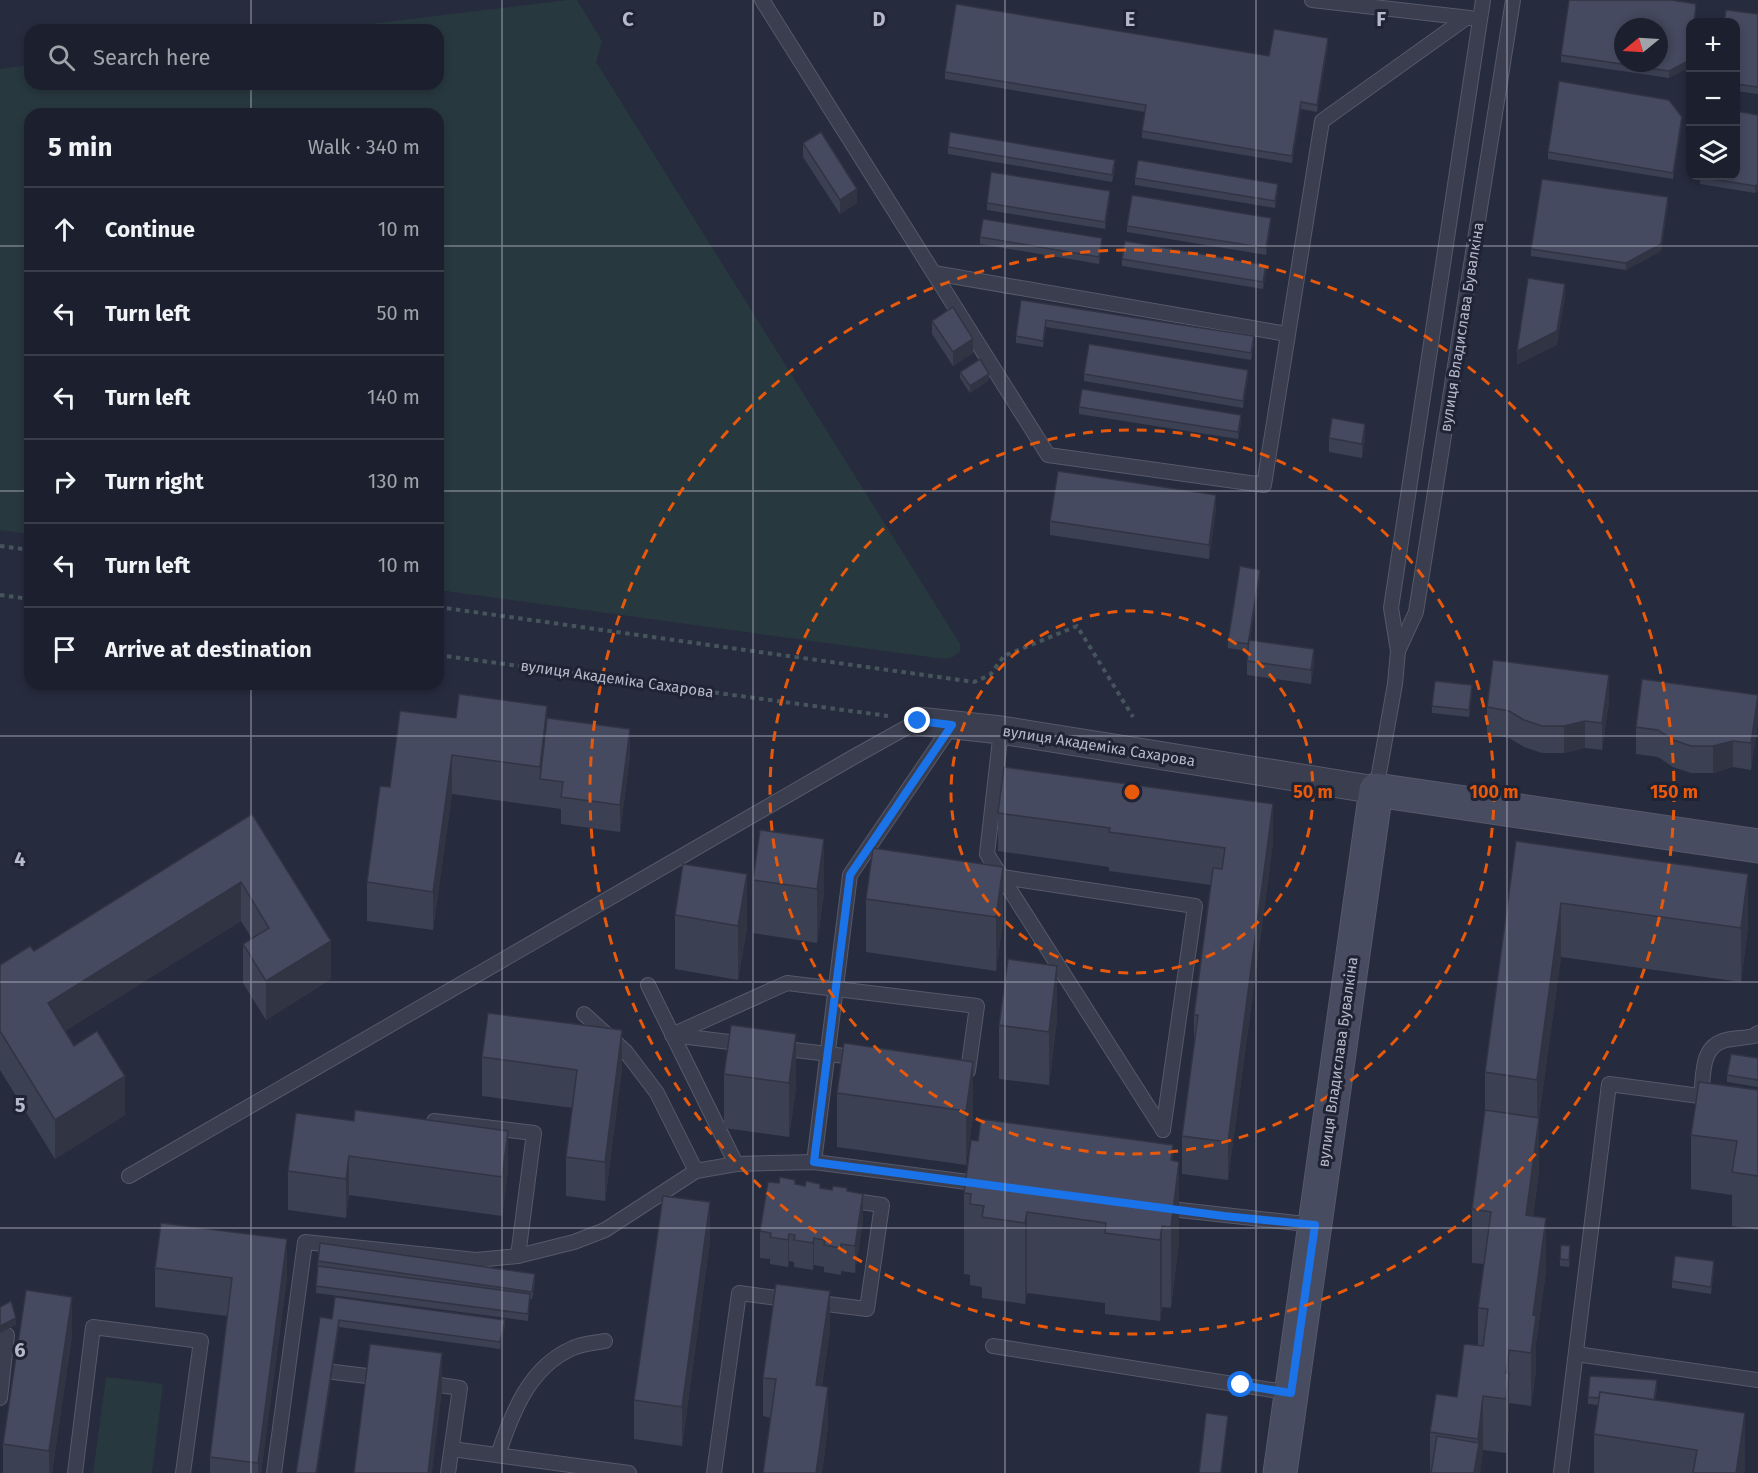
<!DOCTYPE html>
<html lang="en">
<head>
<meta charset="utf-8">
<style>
  :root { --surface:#1c202e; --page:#252836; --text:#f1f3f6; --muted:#a0a3aa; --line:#3a3e4a }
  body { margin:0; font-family:"Fira Sans",sans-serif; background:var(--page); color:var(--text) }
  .controls { position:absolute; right:18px; top:18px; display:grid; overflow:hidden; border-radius:12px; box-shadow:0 3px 9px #0003 }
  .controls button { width:54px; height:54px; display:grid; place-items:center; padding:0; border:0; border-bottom:2px solid var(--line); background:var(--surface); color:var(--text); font:30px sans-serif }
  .compass { position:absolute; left:1614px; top:18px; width:54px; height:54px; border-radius:50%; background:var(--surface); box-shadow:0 3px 9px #0003; rotate:252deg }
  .stop { position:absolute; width:18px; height:18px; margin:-14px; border:4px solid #1a73e8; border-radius:50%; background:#fff }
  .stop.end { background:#1a73e8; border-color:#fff; box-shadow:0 2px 6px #0008 }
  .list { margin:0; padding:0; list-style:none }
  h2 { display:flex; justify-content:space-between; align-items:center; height:78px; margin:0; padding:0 24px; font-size:26px }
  h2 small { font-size:20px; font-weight:400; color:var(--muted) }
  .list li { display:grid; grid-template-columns:39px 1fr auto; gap:18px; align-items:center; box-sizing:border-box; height:84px; padding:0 24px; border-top:2px solid var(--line) }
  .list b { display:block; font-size:22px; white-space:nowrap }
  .list em { font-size:20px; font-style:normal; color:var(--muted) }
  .icon { flex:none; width:33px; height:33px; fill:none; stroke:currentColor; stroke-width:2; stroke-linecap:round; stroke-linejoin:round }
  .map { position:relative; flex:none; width:1758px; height:1473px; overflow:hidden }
  .search { position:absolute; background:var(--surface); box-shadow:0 3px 9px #0003; left:24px; top:24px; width:420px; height:66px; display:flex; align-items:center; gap:15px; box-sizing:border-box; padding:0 21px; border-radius:18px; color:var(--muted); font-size:22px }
  .panel { position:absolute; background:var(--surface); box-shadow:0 3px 9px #0003; left:24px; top:108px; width:420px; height:582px; border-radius:18px }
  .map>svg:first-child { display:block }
</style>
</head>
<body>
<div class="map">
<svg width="1758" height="1473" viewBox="0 0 1758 1473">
  <rect width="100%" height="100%" fill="#262b3e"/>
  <g fill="#28383f">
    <path d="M567,0H577L602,41L596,62L960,644V651L953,657L944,659L438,590V114H30V534L0,530V69L30,65V84H438V30H320Z"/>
    <path d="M106,1377L163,1384L152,1473H93Z"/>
  </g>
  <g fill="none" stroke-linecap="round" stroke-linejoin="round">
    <defs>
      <g id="lane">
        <path d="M762,0L1048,455L1264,485L1322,121L1466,18"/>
        <path d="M1312,0L1470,18"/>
        <path d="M934,273L1287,334"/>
        <path d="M1398,651L1416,612L1513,0"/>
        <path d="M1001,730L987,854L1163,1130"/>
        <path d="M1376,790L1395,684L1398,651L1391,608L1483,0"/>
        <path d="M1002,877L1195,906L1163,1130"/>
        <path d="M787,983L977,1006L968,1071L672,1035Z"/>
        <path d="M648,985L736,1164"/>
        <path d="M584,1014L626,1052L657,1093L696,1171"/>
        <path d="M1701,1096C1704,1075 1700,1046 1726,1040C1735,1038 1745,1038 1754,1036L1758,1033"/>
        <path d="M434,1121L534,1133L518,1256"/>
        <path d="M814,1162L850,875L952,725"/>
        <path d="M129,1176L850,759L918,721"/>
        <path d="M1162,1208L1315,1225"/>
        <path d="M811,1302L867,1309L882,1205L847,1200"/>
        <path d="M993,1346L1291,1393"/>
        <path d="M1576,1354L1758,1380"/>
        <path d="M334,1372L383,1378"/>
        <path d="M426,1383L460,1388L448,1473"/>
        <path d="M0,1398L7,1335"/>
        <path d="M452,1449L629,1473"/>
        <path d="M498,1455C512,1413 529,1367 573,1348C583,1343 595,1343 605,1341"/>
        <path d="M75,1473L93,1327L201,1341L183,1473"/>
        <path d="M274,1473L305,1242L476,1260L518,1256L574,1242L605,1230L696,1171L736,1164L814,1162L983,1184"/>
        <path d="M714,1473L739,1293L792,1300"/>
        <path d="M1561,1473L1609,1084L1715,1098"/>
      </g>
      <path id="street" d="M918,721L1001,730L1376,790"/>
      <path id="secondary" d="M1280,1473L1376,790L1758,846"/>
    </defs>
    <use href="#lane" stroke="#555969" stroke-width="16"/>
    <use href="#street" stroke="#555969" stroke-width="29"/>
    <use href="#secondary" stroke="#555969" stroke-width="35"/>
    <g stroke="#46555c" stroke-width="4" stroke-dasharray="4.5 4.5" stroke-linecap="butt">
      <path d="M0,546L30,550"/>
      <path d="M0,595L30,599"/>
      <path d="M438,607L974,682L990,675L1004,656L1077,626L1133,717"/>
      <path d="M438,655L888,716"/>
    </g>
    <use href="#lane" stroke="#3a3e4f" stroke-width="14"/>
    <use href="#street" stroke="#3a3e4f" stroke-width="27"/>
    <use href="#secondary" stroke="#484c61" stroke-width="33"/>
  </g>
  <g fill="#3b4053">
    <path d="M1696,11L1688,68L1669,78L1561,62V55Z"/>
    <path d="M1758,14V94L1736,91V22Z"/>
    <path d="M1328,45L1317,112L1301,109L1292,163L1142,138V131L1145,112L945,79V72L1269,56Z"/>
    <path d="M1758,115L1755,193L1700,184V176Z"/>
    <path d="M1682,124L1673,179L1548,159V152Z"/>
    <path d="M803,143L857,203L840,214L803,157Z"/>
    <path d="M948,147L1115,167L1112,182L948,154Z"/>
    <path d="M1135,178L1278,191L1275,208L1135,185Z"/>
    <path d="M1110,198L1105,229L987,210V203Z"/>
    <path d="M1668,204L1661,251L1626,270L1531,256V249Z"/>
    <path d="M1271,224L1266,255L1127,232V226Z"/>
    <path d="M980,237L1102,245L1099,264L980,244Z"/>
    <path d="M1122,259L1266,272L1263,289L1122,266Z"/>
    <path d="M1021,300L1254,343L1251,360L1046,327L1043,347L1016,343V336Z"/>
    <path d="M932,321L973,353L953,366L932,334Z"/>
    <path d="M960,372L989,380L970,393L960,378Z"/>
    <path d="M1084,374L1248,377L1243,408L1084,381Z"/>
    <path d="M1079,407L1241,422L1238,439L1079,414Z"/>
    <path d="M1329,438H1365L1362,458L1329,452Z"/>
    <path d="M1216,509L1209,559L1050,535V521Z"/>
    <path d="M1260,577L1250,640L1314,663L1311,684L1247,675V661L1248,651L1228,648V641Z"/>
    <path d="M1472,692L1469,717L1432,713V706Z"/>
    <path d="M1609,702L1602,750L1585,748L1564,753H1542L1524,747L1509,738L1487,734V707Z"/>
    <path d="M456,718H547L630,756L620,832L561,824V809L452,794L433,930L367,921V882Z"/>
    <path d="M1758,722L1751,770L1733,767L1713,773H1691L1673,767L1658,757L1636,754V727Z"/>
    <path d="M998,813L1273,843L1228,1180L1182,1174V1136L1194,1049V1015L1211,885L1109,871V867L998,851Z"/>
    <path d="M252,814L331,979L266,1020L243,983V944L252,939L241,921L65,1031L74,1046L125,1115L55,1159L0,1070V965L34,951Z"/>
    <path d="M760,830L824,893L817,943L753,933V880Z"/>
    <path d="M1516,841L1748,927L1741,982L1561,957L1539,1117V1171L1533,1216L1546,1272L1536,1343V1370L1531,1406L1509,1403V1427L1506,1453L1483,1450L1480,1473H1430V1432L1457,1397L1478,1345V1308L1484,1264L1472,1263V1209L1485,1117V1072Z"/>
    <path d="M873,848L1003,921L996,971L866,952V899Z"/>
    <path d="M675,915L747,928L738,980L675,969Z"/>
    <path d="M1057,1020L1049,1085L999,1079V1025Z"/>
    <path d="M731,1025L796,1088L789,1137L724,1128V1074Z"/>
    <path d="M482,1057L622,1069L605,1201L566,1196V1157L573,1108L482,1096Z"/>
    <path d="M1758,1058V1087L1727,1082V1075Z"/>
    <path d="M973,1062V1116L966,1165L837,1147V1093Z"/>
    <path d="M1758,1090V1230L1732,1226V1195L1691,1189V1135Z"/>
    <path d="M296,1113L508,1170L502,1216L349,1195L346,1218L288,1210V1171Z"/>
    <path d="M1173,1160L1179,1243L1171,1308L1162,1307L1160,1321L1105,1314V1303L1027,1293L1025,1304L982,1298V1287L970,1285V1275L964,1274V1193Z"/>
    <path d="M779,1183L795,1184L847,1192L863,1221L855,1273L841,1271V1275L824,1272V1267L814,1265L813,1270L794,1267V1262L789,1261L788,1267L770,1264V1259L760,1258V1231Z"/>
    <path d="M710,1241L682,1446L634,1439V1400Z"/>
    <path d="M1570,1253L1569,1267L1560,1266V1259Z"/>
    <path d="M318,1261L535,1281L532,1299H530L528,1321L316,1293Z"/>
    <path d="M155,1268L287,1278L261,1473H210V1457L227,1316L155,1307Z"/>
    <path d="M1714,1268L1711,1294L1672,1288V1281Z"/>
    <path d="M332,1319L505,1326L500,1349L339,1327L317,1473H296Z"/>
    <path d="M830,1330L822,1386L828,1426L822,1473H763L771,1418L763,1416V1378Z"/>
    <path d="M72,1336L52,1473H3V1444Z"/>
    <path d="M1657,1387L1655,1400L1745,1467L1744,1473H1594V1434L1598,1405L1588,1404V1397Z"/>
  </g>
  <g fill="#303443">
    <path d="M1328,38V45L1317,112V105Z"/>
    <path d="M1690,44L1688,68L1669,78V71Z"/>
    <path d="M1301,102V109L1292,163V156Z"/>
    <path d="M1682,117V124L1673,179V173Z"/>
    <path d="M1278,184V191L1275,208V201Z"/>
    <path d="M1758,184V191L1755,193V186Z"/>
    <path d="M857,189V203L840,214V200Z"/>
    <path d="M1110,191V198L1105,229V222Z"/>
    <path d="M1668,197V204L1661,251L1626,270V263Z"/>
    <path d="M1271,218V224L1266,255V248Z"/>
    <path d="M1102,238V245L1099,264V257Z"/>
    <path d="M1266,265V272L1263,289V282Z"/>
    <path d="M1565,284V298L1557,345L1517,365V351Z"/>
    <path d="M1046,320V327L1043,347V341Z"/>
    <path d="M973,339V353L953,366V352Z"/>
    <path d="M1248,370V377L1243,408V401Z"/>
    <path d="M989,374V380L970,393V386Z"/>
    <path d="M1241,415V422L1238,439V432Z"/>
    <path d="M1365,424V438L1362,458V444Z"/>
    <path d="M1216,495V509L1209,559V545Z"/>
    <path d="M1260,570V577L1248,651V644Z"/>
    <path d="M1314,649V663L1311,684V670Z"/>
    <path d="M1609,675V702L1602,750V723Z"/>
    <path d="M1758,695V722L1751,770V743Z"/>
    <path d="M547,706V745L540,779V767Z"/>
    <path d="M1585,721V748L1564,753V726Z"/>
    <path d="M630,729V756L620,832V805Z"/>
    <path d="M1733,741V767L1713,773V746Z"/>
    <path d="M452,755V794L433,930V892Z"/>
    <path d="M1273,804V843L1228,1180V1142Z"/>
    <path d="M824,839V893L817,943V889Z"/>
    <path d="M1003,867V921L996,971V917Z"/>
    <path d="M747,874V928L738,980V926Z"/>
    <path d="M1748,874V927L1741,982V928Z"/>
    <path d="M241,882V921L48,1042V1003Z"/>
    <path d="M1561,903V957L1537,1133V1080Z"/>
    <path d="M331,941V979L266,1020V981Z"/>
    <path d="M1057,966V1020L1049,1085V1032Z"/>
    <path d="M622,1030V1069L605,1201V1162Z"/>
    <path d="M796,1034V1088L789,1137V1083Z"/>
    <path d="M973,1062V1116L966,1165V1111Z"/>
    <path d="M125,1076V1115L55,1159V1120Z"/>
    <path d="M1539,1118V1171L1526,1269V1215Z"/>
    <path d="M508,1131V1170L502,1216V1177Z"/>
    <path d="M1173,1145V1212L1179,1162V1243L1171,1308V1160Z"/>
    <path d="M349,1156V1195L346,1218V1179Z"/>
    <path d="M863,1194V1221L855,1273V1246Z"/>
    <path d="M710,1202V1241L682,1446V1407Z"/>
    <path d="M1027,1212V1293L1025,1304V1223Z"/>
    <path d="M1546,1218V1272L1536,1343V1370L1531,1406V1353L1533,1315Z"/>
    <path d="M1162,1226V1307L1160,1321V1240Z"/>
    <path d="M789,1234V1261L788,1267V1240Z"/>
    <path d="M814,1238V1265L813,1270V1243Z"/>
    <path d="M287,1239V1278L261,1473H258V1463Z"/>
    <path d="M1714,1261V1268L1711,1294V1287Z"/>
    <path d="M830,1291V1330L816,1424V1385Z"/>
    <path d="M72,1297V1336L52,1473H49V1451Z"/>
    <path d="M16,1318V1325L0,1333V1326Z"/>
    <path d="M339,1320V1327L317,1473H316Z"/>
    <path d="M505,1320V1326L500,1349V1342Z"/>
    <path d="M1509,1350V1427L1506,1453V1373Z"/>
    <path d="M442,1353V1392L432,1473H428Z"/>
    <path d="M828,1387V1426L822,1473H816Z"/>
    <path d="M1483,1396V1450L1480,1473H1474L1478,1448V1439Z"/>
    <path d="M1745,1413V1467L1744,1473H1736Z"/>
  </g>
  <g fill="#454a60" stroke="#303443" stroke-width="1.5" fill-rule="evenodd">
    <path d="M1569,0H1671L1696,4L1694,22H1690V44L1688,61L1669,71L1561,55ZM1623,27H1659V63H1623Z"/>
    <path d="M956,4L1269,56L1274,29L1328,38L1317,105L1301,102L1292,156L1142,131L1146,105L945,72Z"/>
    <path d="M1726,10L1758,14V87L1736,84V22H1724Z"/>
    <path d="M1559,81L1669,100L1682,117L1673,173L1548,152Z"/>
    <path d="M1736,111L1758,115V184L1755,186L1700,177V176H1736Z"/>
    <path d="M821,132L857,189L840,200L803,143Z"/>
    <path d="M950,132L1115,160L1112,175L948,147Z"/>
    <path d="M1138,160L1278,184L1275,201L1135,178Z"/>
    <path d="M991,172L1110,191L1105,222L987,203Z"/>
    <path d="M1542,179L1668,197L1661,244L1626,263L1531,249Z"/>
    <path d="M1132,195L1271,218L1266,248L1127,226Z"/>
    <path d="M983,219L1102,238L1099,257L980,237Z"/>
    <path d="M1125,241L1266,265L1263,282L1122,259Z"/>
    <path d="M1528,278L1565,284L1557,331L1517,351Z"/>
    <path d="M1021,300L1254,336L1251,353L1046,320L1043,341L1016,336Z"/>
    <path d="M953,307L973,339L953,352L932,321Z"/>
    <path d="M1089,344L1248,370L1243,401L1084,374Z"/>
    <path d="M980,359L989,374L970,386L960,372Z"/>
    <path d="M1082,389L1241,415L1238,432L1079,407Z"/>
    <path d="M1332,418L1365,424L1362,444L1329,438Z"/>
    <path d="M1058,471L1216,495L1209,545L1050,521Z"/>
    <path d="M1240,566L1260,570L1248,644L1228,641Z"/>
    <path d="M1249,640L1314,649L1311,670L1247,661Z"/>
    <path d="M1493,660L1609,675L1602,723L1585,721L1564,726H1542L1524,720L1509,711L1487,707Z"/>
    <path d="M1642,679L1758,695L1751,743L1733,741L1713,746H1691L1673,740L1658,730L1636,727Z"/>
    <path d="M1435,681L1472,685L1469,710L1432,706Z"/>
    <path d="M459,694L547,706L540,767L452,755L433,892L367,882L380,786L390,787L400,711L456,718Z"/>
    <path d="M547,718L630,729L620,805L561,797L563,782L540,779Z"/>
    <path d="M1004,767L1273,804L1228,1142L1182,1136L1198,1015H1194L1213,868L1222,869L1225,848L1109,832L1110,828L998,813Z"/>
    <path d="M252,814L331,941L266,981L243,944L269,928L241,882L48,1003L74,1046L97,1031L125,1076L55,1120L0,1031V965L30,946L34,951Z"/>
    <path d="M760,830L824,839L817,889L753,880Z"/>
    <path d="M1516,841L1748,874L1741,928L1561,903L1537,1080L1485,1072Z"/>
    <path d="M873,848L1003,867L996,917L866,899Z"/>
    <path d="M683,864L747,874L738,926L675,915Z"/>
    <path d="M1008,959L1057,966L1049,1032L999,1025Z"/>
    <path d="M488,1013L622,1030L605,1162L566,1157L577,1070L482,1057Z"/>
    <path d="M731,1025L796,1034L789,1083L724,1074Z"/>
    <path d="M844,1043L973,1062L966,1111L837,1093Z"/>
    <path d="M1731,1054L1758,1058V1080L1727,1075Z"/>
    <path d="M1699,1082L1758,1090V1176L1732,1172L1737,1141L1691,1135Z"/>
    <path d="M355,1110L508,1131L502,1177L349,1156L346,1179L288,1171L296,1113L354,1121Z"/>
    <path d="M1485,1110L1539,1118L1526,1215L1546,1218L1533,1315L1536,1316L1531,1353L1509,1350L1506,1373H1509L1506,1399L1483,1396L1478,1439L1430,1432L1436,1394L1457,1397L1464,1344L1483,1346L1488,1309L1478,1308L1491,1212L1472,1209Z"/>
    <path d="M981,1119L1173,1145L1171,1160L1179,1162L1171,1227L1162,1226L1160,1240L1105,1233L1106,1223L1027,1212L1025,1223L982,1217L984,1206L970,1204L971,1194L964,1193L971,1140L978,1141Z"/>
    <path d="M780,1177L795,1180V1184L805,1186L806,1181L820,1184V1188L832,1190L833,1186L847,1188V1191L863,1194L855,1246L841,1244V1248L824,1245L825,1240L814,1238L813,1243L794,1240L795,1235L789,1234L788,1240L770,1237L771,1233L760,1231L768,1182L779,1183Z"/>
    <path d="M663,1196L710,1202L682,1407L634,1400Z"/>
    <path d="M161,1223L287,1239L258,1463L210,1457L232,1278L155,1268Z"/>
    <path d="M320,1243L535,1274L532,1292L318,1261Z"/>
    <path d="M1561,1245L1570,1246L1569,1260L1560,1259Z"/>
    <path d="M1675,1256L1714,1261L1711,1287L1672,1281Z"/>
    <path d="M318,1266L530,1294L528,1314L316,1286Z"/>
    <path d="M776,1284L830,1291L816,1385L828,1387L816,1473H763L776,1379L763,1378Z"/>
    <path d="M26,1290L72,1297L49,1451L3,1444Z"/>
    <path d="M335,1297L505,1320L500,1342L339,1320L316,1473H296L320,1317L332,1319Z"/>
    <path d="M11,1301L16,1318L0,1326V1307Z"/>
    <path d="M370,1344L442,1353L428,1473H354Z"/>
    <path d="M1590,1376L1657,1380L1654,1400L1600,1392L1599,1398L1588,1397Z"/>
    <path d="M1600,1392L1745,1413L1736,1473H1693L1697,1450L1594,1434Z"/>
    <path d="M1206,1413L1228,1416L1221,1473H1199Z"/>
    <path d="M1437,1436L1479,1443L1474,1473H1431Z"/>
  </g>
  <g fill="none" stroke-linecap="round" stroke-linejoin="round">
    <path stroke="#1a73e8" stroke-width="8" d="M918,721L952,725L850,875L814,1162L1224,1216L1315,1225L1291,1393L1241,1385"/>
  </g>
  <path fill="none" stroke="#b6b9c9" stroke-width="1.5" stroke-opacity="0.55" d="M251,0V30M502,0V1473M753,0V1473M1005,0V1473M1256,0V1473M1507,0V1473M251,84V114M0,246H30M438,246H1758M0,491H30M438,491H1758M251,684V1473M0,736H1758M0,982H1758M0,1228H1758"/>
  <g fill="none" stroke="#e8590c" stroke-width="3" stroke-dasharray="10 8">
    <circle cx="1132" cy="792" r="181"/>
    <circle cx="1132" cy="792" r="362"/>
    <circle cx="1132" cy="792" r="542"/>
  </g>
  <g text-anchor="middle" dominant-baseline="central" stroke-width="6" stroke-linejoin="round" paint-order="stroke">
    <g font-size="15" fill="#b6b9c9" stroke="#1f2334">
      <text transform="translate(1462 327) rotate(-81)">вулиця Владислава Бувалкіна</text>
      <text transform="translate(617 679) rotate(8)">вулиця Академіка Сахарова</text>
      <text transform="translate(1099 746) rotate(9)">вулиця Академіка Сахарова</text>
      <text transform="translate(1338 1062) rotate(-82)">вулиця Владислава Бувалкіна</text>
    </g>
  </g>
  <g font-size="20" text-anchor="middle" font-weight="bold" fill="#b6b9c9" stroke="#1f2334" stroke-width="6" stroke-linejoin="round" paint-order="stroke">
    <text x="628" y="26">C</text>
    <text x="879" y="26">D</text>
    <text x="1130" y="26">E</text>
    <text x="1381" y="26">F</text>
    <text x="20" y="866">4</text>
    <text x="20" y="1112">5</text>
    <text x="20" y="1357">6</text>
  </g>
  <circle cx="1132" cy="792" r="9" fill="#e8590c" stroke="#1f2334" stroke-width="3"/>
  <g font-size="18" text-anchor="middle" font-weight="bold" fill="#e8590c" stroke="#1f2334" stroke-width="6" stroke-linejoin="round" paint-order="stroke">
    <text x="1313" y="798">50 m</text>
    <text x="1494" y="798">100 m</text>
    <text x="1674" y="798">150 m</text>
  </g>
</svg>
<div class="controls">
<button>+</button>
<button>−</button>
<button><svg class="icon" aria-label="layers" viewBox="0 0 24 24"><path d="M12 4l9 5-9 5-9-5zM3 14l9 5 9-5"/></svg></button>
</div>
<svg class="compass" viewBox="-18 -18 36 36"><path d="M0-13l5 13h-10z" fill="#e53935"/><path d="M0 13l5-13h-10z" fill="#a0a3aa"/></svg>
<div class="stop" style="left:1241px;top:1385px"></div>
<div class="stop end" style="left:918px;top:721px"></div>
<div class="search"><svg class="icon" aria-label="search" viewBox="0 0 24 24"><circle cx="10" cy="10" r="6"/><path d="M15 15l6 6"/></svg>Search here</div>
<section class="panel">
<h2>5 min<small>Walk · 340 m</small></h2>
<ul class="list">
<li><svg class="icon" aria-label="ahead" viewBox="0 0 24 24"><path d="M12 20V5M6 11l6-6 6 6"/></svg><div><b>Continue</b></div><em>10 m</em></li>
<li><svg class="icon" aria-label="left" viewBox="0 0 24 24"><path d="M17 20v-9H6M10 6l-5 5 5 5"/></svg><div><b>Turn left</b></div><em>50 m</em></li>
<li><svg class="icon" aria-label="left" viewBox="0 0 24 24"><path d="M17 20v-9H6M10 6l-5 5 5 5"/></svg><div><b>Turn left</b></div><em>140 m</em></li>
<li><svg class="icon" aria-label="right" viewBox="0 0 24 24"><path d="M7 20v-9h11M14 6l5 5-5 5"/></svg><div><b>Turn right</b></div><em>130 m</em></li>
<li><svg class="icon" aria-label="left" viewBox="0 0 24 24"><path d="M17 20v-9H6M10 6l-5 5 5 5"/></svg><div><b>Turn left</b></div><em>10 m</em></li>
<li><svg class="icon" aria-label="arrive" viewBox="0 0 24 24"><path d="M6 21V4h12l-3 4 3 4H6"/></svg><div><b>Arrive at destination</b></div></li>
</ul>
</section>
</div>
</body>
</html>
